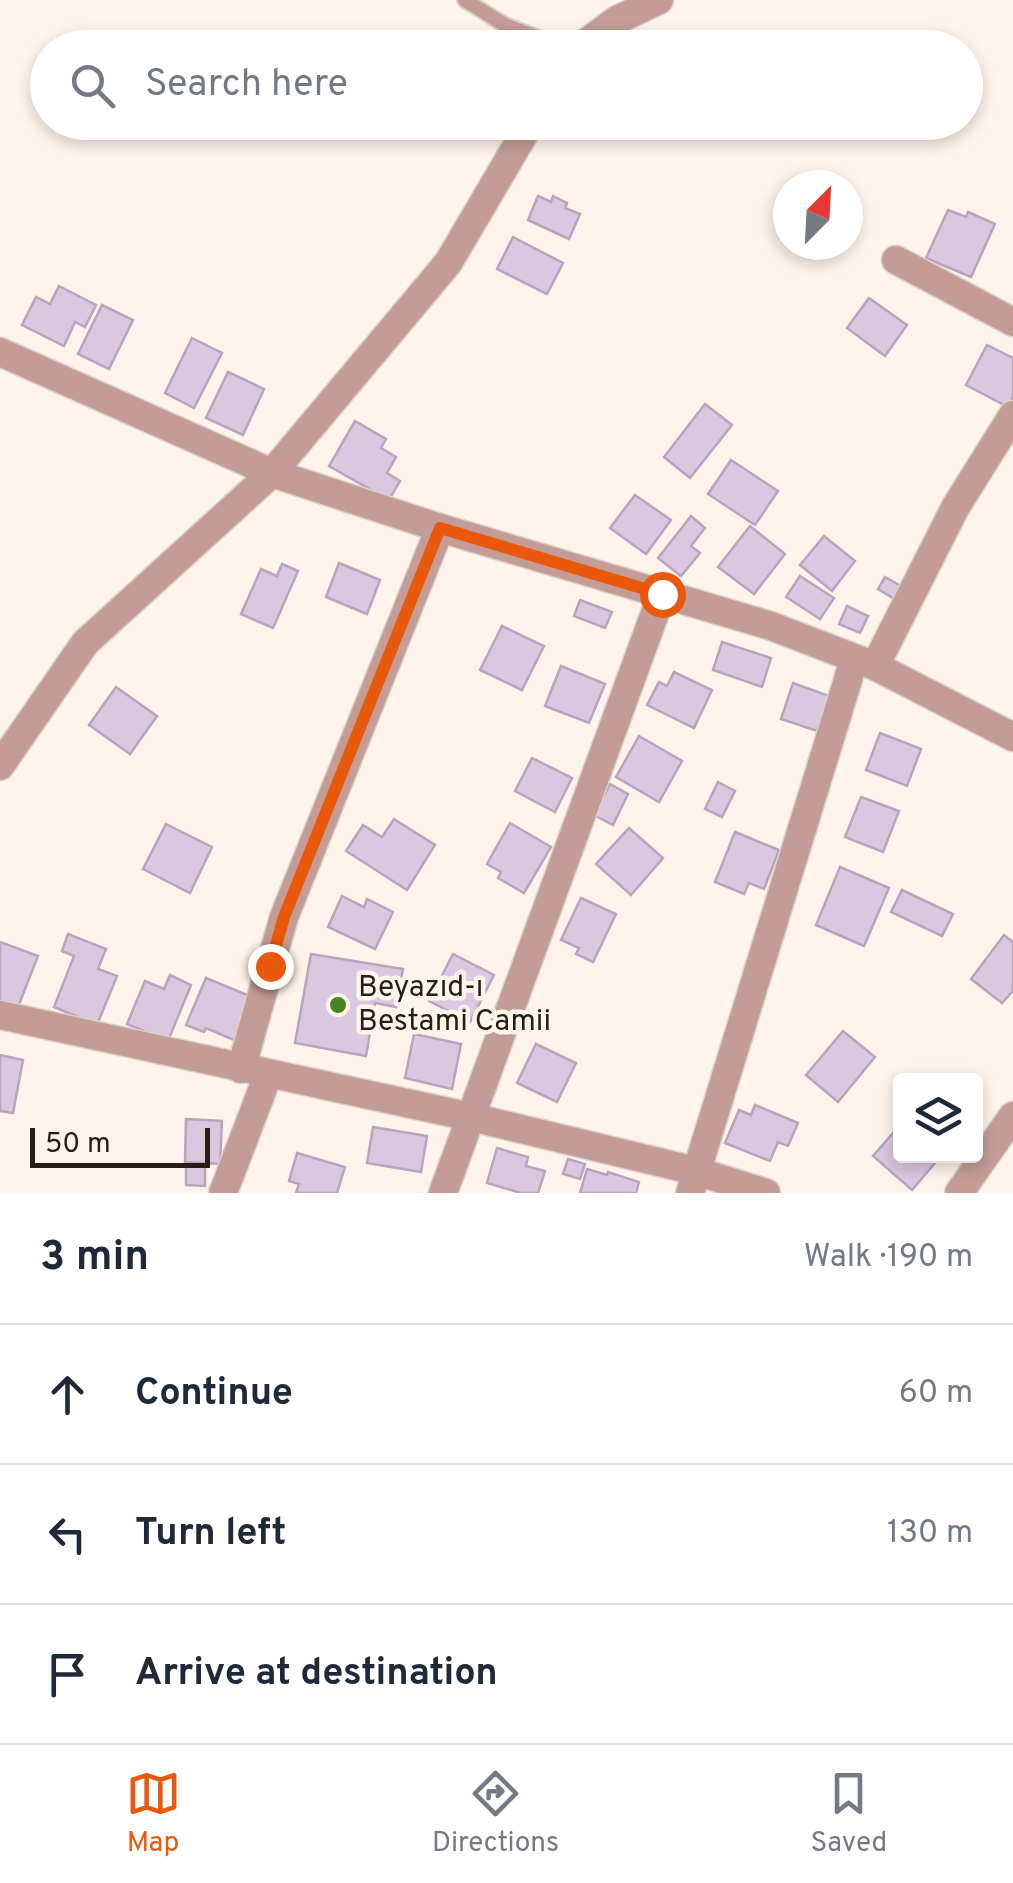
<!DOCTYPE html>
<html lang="en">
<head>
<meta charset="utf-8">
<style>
  :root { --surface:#fff; --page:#f6f6f7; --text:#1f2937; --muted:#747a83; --line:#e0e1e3; --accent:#ea580c }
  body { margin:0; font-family:Overpass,sans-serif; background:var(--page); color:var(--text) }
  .controls { position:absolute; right:30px; bottom:30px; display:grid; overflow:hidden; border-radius:10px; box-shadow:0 5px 15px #0003 }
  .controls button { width:90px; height:90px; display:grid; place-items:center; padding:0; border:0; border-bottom:2px solid var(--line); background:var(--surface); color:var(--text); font:50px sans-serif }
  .compass { position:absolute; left:773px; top:170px; width:90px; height:90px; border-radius:50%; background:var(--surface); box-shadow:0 5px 15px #0003; rotate:24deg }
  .scale { position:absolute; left:30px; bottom:25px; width:180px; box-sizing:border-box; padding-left:10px; border:5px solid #271d17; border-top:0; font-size:28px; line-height:35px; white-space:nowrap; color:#271d17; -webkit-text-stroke:8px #fff4ec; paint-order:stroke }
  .stop { position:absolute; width:30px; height:30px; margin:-22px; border:8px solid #ea580c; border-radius:50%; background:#fff }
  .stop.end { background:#ea580c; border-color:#fff; box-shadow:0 2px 10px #0008 }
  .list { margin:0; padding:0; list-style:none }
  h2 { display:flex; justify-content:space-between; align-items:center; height:130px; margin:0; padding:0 40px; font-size:42px }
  h2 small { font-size:32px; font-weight:400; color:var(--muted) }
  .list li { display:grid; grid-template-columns:65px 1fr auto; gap:30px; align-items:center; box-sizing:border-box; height:140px; padding:0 40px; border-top:2px solid var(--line) }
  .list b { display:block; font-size:38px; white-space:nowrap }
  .list em { font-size:32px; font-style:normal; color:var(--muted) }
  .icon { flex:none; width:55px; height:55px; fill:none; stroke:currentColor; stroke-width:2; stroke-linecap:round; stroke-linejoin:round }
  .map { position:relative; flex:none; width:1013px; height:1193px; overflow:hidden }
  .search { position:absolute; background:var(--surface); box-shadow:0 5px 15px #0003; left:30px; right:30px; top:30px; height:110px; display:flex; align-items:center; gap:25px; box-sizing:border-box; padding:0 35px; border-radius:55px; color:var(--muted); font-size:38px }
  .sheet { height:550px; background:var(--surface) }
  nav { display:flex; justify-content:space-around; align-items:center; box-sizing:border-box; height:140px; border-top:2px solid var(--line); background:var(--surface); font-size:28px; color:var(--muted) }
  nav a { display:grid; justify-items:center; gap:5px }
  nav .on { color:var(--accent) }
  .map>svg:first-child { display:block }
</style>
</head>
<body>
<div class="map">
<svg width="1013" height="1193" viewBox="0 0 1013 1193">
  <rect width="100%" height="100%" fill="#fff4ec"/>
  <g fill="#dbc7df" stroke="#b8a5bc" stroke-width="2.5">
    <path d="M538,196L551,202L553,196L567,203L565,208L580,214L569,239L528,220Z"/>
    <path d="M948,210L966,217L968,212L995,224L971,277L926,258Z"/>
    <path d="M513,237L563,263L547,294L497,269Z"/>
    <path d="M59,286L96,305L85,327L75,322L64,346L22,325L36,297L50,304Z"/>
    <path d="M869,298L907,325L885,356L847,328Z"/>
    <path d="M102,305L133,320L109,369L78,354Z"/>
    <path d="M192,338L222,353L194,408L165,393Z"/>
    <path d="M987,345L1013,358V397L1008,407L966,385Z"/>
    <path d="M228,372L264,389L243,435L206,418Z"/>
    <path d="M705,404L732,425L690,478L664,457Z"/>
    <path d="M355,421L386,439L381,448L396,457L387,473L400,481L389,500L329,466Z"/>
    <path d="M731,460L778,491L755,525L708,494Z"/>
    <path d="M635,495L671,520L646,554L610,528Z"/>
    <path d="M691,516L705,528L691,546L700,553L681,576L658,558Z"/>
    <path d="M750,526L785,554L754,594L718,567Z"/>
    <path d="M824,536L855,561L832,591L800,565Z"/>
    <path d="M339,563L380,580L367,614L326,597Z"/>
    <path d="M282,564L298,571L273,628L241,614L261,569L277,576Z"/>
    <path d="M800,576L834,598L820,619L786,597Z"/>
    <path d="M885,577L908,590L901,603L878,589Z"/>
    <path d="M580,600L612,612L605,628L574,616Z"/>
    <path d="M847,606L868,616L860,633L839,624Z"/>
    <path d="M502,626L544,646L522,690L480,670Z"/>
    <path d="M722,642L771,658L762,687L713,670Z"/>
    <path d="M561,666L605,684L589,723L545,706Z"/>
    <path d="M674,672L712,690L694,728L647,705L659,682L667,686Z"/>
    <path d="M793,683L829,696L817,731L781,719Z"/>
    <path d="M116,687L157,716L130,754L89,725Z"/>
    <path d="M880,733L921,749L907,786L866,770Z"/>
    <path d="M639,736L682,761L659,802L616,777Z"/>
    <path d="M532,758L572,778L555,812L515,791Z"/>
    <path d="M718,782L735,791L722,817L705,809Z"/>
    <path d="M610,784L628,794L613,825L594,815Z"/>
    <path d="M861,797L899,811L883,852L845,837Z"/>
    <path d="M394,819L435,845L407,890L346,851L363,825L382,837Z"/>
    <path d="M510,823L551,847L524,893L498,878L501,872L487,864Z"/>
    <path d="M166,824L212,847L190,893L143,869Z"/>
    <path d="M629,828L663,858L631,895L596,864Z"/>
    <path d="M735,832L779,850L764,889L749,883L744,894L715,882Z"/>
    <path d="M840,867L889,888L864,946L816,925Z"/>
    <path d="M902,890L953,914L942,936L891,912Z"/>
    <path d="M342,896L364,907L367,899L393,912L375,949L328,927Z"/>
    <path d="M581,898L616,914L593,962L576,954L579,948L561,940Z"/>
    <path d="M68,934L106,949L98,969L117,976L97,1025L54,1007L74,956L62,951Z"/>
    <path d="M1004,935L1013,942V991L1002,1003L971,979Z"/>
    <path d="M0,942L38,956L18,1007L0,1000Z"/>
    <path d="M311,954L403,969L396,1007L375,1003L366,1056L295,1043Z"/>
    <path d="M453,954L494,975L470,1022L429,1001Z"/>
    <path d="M170,975L191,985L168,1041L127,1024L145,981L164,989Z"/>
    <path d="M206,978L252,997L234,1040L206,1028L204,1032L186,1025Z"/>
    <path d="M843,1031L875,1057L838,1102L806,1075Z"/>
    <path d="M414,1034L461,1044L452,1089L405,1078Z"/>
    <path d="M536,1044L576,1063L557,1102L517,1083Z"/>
    <path d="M0,1055L23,1060L13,1113L0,1111Z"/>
    <path d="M755,1105L798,1123L788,1146L778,1142L770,1161L725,1143L739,1110L751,1115Z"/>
    <path d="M186,1119L222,1121L220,1164L185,1162Z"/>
    <path d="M900,1125V1156H941L912,1190L873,1156Z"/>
    <path d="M373,1127L427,1136L421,1172L367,1163Z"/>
    <path d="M497,1148L528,1157L526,1166L545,1171L538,1193H521L487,1183Z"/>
    <path d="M297,1153L345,1167L337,1193H296L299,1184L289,1181Z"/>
    <path d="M568,1159L585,1164L580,1179L563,1174Z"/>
    <path d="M186,1166L205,1167V1186L186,1185Z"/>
    <path d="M587,1169L607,1175L608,1172L639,1182L636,1193H580Z"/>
  </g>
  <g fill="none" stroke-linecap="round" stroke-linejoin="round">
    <defs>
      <path id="lane" d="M465,0L505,25L564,48"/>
      <g id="street">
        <path d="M579,48L617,20L659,0"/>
        <path d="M896,260L1013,322"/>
        <path d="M0,352L272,473L440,528L771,626L875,666L1013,737"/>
        <path d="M875,666L955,508L1013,415"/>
        <path d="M0,766L85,643L272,473L448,263L531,122"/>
        <path d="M0,1015L471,1117L696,1171L766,1193"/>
        <path d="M241,1069L284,917L440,528"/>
        <path d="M223,1193L268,1075"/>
        <path d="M443,1193L662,594"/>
        <path d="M690,1193L854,660"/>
        <path d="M959,1193L1013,1116"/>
      </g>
    </defs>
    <use href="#lane" stroke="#dcd2ca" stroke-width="18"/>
    <use href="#street" stroke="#dcd2ca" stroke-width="31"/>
    <use href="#lane" stroke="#c39c97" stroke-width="14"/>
    <use href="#street" stroke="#c39c97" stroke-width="28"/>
  </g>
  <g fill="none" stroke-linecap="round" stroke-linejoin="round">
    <path stroke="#ea580c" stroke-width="12" d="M270,966L284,917L440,528L662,594"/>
  </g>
  <circle fill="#468422" stroke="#fff4ec" stroke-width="4" cx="338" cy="1005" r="10"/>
  <g text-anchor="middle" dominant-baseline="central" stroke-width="9" stroke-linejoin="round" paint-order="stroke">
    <g font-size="30" fill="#271d17" stroke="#fff4ec" text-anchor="start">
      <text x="358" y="988">Beyazıd-ı<tspan x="358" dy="34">Bestami Camii</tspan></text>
    </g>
  </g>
</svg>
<div class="controls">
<button><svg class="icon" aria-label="layers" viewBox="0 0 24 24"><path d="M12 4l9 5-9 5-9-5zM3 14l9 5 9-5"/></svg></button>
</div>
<svg class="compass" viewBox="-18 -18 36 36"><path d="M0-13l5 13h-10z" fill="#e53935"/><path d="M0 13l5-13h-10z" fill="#747a83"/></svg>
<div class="scale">50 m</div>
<div class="stop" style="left:662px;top:594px"></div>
<div class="stop end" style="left:270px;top:966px"></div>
<div class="search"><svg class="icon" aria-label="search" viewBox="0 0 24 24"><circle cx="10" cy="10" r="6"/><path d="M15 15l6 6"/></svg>Search here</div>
</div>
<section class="sheet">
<h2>3 min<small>Walk · 190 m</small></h2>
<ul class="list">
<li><svg class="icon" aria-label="ahead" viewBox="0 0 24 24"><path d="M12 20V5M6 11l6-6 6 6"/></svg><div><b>Continue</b></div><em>60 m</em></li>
<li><svg class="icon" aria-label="left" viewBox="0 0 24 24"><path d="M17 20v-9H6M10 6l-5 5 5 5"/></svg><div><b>Turn left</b></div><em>130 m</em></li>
<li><svg class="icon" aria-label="arrive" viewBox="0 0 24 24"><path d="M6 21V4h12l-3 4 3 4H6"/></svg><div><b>Arrive at destination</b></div></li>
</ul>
</section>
<nav>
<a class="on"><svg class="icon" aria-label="map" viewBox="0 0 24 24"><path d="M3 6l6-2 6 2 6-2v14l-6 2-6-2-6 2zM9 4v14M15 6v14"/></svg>Map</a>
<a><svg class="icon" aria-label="directions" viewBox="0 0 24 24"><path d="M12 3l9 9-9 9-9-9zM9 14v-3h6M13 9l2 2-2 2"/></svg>Directions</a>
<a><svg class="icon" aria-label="saved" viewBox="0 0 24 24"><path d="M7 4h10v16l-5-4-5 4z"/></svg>Saved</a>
</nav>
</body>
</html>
